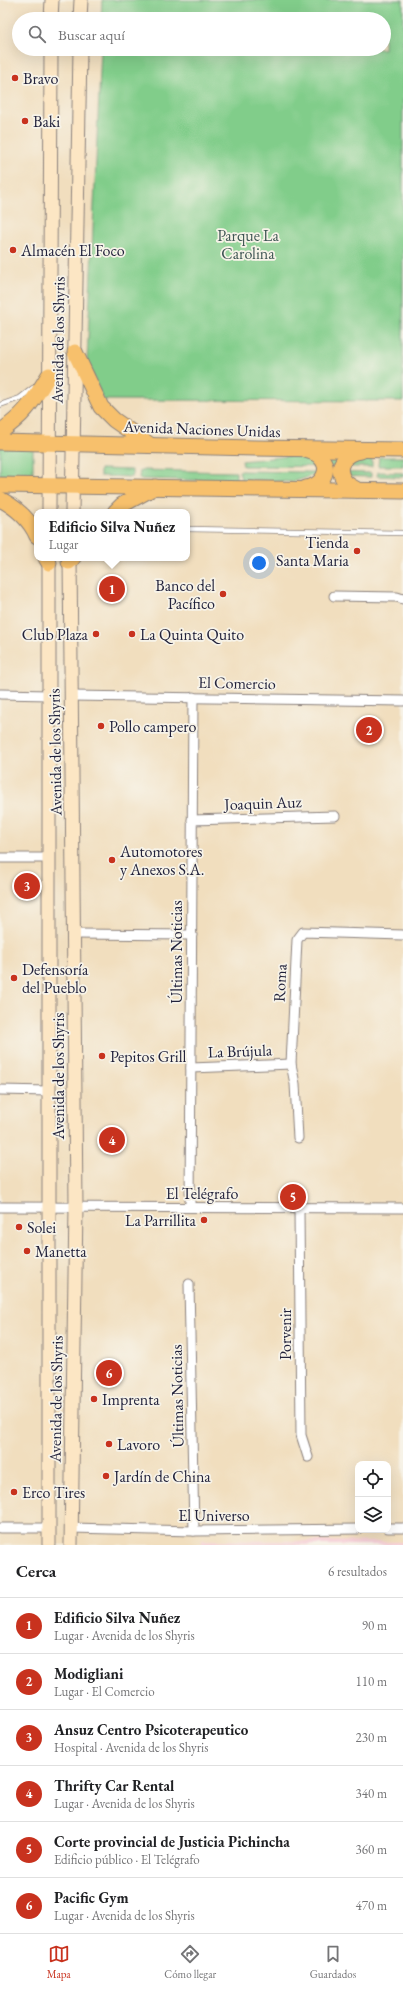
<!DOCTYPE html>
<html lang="es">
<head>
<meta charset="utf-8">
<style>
  :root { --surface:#fff; --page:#f2f2f2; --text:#202124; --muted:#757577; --line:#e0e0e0; --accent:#c8321e }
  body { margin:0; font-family:"EB Garamond",serif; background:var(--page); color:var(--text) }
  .controls { position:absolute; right:12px; bottom:12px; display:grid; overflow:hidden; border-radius:8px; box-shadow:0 4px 16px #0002 }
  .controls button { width:36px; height:36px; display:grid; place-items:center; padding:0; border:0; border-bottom:1px solid var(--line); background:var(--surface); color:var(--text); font:20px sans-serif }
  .you { position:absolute; left:259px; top:563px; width:14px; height:14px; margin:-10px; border:3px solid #fff; border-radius:50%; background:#1a73e8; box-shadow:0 0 0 6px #1a73e833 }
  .badge { display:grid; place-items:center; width:26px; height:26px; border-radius:50%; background:var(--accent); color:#fff; font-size:13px; font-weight:700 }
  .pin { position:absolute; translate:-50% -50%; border:2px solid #fff; box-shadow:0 1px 4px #0006 }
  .popup { position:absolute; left:34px; top:509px; width:156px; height:52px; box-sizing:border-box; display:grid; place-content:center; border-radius:8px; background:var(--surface); filter:drop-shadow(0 1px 3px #0005); font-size:13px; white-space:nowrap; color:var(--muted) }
  .popup b { font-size:15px; color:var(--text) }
  .popup::after { content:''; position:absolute; left:50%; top:100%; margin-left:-8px; border:8px solid transparent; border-top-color:var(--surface) }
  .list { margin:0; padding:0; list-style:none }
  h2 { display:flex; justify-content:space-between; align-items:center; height:52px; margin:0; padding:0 16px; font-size:17px }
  h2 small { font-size:13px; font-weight:400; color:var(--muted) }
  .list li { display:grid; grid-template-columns:26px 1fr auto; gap:12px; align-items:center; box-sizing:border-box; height:56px; padding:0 16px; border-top:1px solid var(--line) }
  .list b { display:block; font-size:15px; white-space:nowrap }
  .list p { margin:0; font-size:13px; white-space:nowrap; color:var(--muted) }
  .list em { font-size:13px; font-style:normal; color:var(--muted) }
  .icon { flex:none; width:22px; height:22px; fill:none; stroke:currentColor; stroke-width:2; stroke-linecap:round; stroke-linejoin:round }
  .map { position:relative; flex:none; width:403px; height:1545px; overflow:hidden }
  .search { position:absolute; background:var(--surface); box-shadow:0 4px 16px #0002; left:12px; right:12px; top:12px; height:44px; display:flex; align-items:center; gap:10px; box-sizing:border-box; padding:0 14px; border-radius:22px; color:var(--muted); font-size:15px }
  .sheet { height:388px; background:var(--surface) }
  nav { display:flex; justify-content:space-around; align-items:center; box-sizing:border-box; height:56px; border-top:1px solid var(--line); background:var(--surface); font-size:11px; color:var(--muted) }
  nav a { display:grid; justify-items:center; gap:2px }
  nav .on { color:var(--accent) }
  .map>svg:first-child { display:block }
</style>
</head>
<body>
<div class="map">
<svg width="403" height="1545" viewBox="0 0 403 1545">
  <rect width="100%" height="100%" fill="#f7f3e8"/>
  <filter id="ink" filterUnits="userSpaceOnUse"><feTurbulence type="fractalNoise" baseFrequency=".025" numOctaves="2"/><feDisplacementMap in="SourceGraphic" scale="8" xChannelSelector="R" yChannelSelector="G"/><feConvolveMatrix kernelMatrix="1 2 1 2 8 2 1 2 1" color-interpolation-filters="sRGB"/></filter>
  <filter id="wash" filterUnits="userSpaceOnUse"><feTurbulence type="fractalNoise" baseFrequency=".012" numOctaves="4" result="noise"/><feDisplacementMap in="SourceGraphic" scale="16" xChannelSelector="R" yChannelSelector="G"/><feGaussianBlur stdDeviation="0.9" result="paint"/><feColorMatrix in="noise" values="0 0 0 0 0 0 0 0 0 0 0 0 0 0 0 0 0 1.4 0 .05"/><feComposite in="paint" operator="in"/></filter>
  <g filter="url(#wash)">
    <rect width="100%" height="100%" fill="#f1debe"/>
    <path fill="#f6cfd8" d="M201,1540L403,1542V1545H201Z"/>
    <g fill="#81cd8a" stroke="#527862">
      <path d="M102,0H403V401L103,400L87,361L101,49H384V19H101Z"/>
      <rect x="0" y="447" width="33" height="28"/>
      <path d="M290,456L372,458V467L243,466L242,461Z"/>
      <path d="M379,457H403V466H378Z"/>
      <path d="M100,469L132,470V477L100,476Z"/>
      <path d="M140,470L236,472V481L139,479Z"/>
      <path d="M239,471L371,473V477L314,475L293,482L241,479Z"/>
      <path d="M378,472L403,473V477L377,476Z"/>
    </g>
  </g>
  <g filter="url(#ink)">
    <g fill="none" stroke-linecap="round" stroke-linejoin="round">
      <defs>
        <g id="service">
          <path d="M0,405L20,398L33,388"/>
          <path d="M187,529L403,533"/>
        </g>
        <g id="minor">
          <path d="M334,596L397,597L403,599"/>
          <path d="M0,694L49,695"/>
          <path d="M71,696L403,701"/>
          <path d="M192,820L335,816"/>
          <path d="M0,858H49"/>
          <path d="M75,934L192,935"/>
          <path d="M191,1068L291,1064"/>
          <path d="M0,1090L49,1091"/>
          <path d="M298,1138L295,1084L291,1064L297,940L303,932L403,935"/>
          <path d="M0,1207L403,1208"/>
          <path d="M190,1207L193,697"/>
          <path d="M299,1209L301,1435L308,1457"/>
          <path d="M189,1284L194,1531"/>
          <path d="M0,1528H49"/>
          <path d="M71,1528L194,1531L358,1529"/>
          <path d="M388,1528H403"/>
        </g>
        <g id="secondary">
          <path d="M51,19L52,0"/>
          <path d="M80,19L81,0"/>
          <path d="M49,512L51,49"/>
          <path d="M72,512L80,49"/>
          <path d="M49,558V1545"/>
          <path d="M70,558L76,1207L71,1545"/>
        </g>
        <g id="primary">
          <path d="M75,352L101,407L114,420L150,445"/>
          <path d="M0,432C27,413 32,402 49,375"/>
          <path d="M0,442L255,448L403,450"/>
          <path d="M0,485L403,491"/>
          <path d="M306,488C321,486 333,470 320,457C317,453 311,452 306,450"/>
          <path d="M357,490C353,487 347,485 344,480C334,466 346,453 361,451"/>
          <path d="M0,499C15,507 30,520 37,536"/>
          <path d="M115,512L122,505L155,487"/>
          <path d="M46,558L49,563"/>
          <path d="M69,562L73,558"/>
        </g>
      </defs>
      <use href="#service" stroke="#8a807c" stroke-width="6"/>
      <use href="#minor" stroke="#8a807c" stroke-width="11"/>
      <use href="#secondary" stroke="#8a807c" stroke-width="15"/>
      <use href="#primary" stroke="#8a807c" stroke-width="17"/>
      <use href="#service" stroke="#fff" stroke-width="4.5"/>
      <use href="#minor" stroke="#fff" stroke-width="9"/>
      <use href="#secondary" stroke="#fce6c4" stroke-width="13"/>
      <use href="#primary" stroke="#f7c06c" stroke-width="15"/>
    </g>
  </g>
  <g fill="#c8321e" stroke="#f7f3e8" stroke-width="1.5">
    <circle cx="15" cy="78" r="4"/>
    <circle cx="25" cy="121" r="4"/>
    <circle cx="13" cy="250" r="4"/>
    <circle cx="357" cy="551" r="4"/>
    <circle cx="223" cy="594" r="4"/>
    <circle cx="96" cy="634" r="4"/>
    <circle cx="132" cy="634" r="4"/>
    <circle cx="101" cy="726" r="4"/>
    <circle cx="112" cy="860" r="4"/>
    <circle cx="14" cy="978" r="4"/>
    <circle cx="102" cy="1056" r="4"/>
    <circle cx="204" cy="1220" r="4"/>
    <circle cx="19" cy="1227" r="4"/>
    <circle cx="27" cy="1251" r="4"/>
    <circle cx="94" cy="1399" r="4"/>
    <circle cx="109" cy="1444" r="4"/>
    <circle cx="106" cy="1476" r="4"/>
    <circle cx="14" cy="1492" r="4"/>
  </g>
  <g text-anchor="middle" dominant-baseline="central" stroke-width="3.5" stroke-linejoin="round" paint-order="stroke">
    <g font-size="16" fill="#22223b" stroke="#f7f3e8" text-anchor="start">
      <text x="23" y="78">Bravo</text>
      <text x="33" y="121">Baki</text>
      <text x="21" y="250">Almacén El Foco</text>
      <text x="349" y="542" text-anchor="end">Tienda<tspan x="349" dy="18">Santa Maria</tspan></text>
      <text x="215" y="585" text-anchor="end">Banco del<tspan x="215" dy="18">Pacífico</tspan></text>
      <text x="88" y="634" text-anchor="end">Club Plaza</text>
      <text x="140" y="634">La Quinta Quito</text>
      <text x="109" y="726">Pollo campero</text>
      <text x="120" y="851">Automotores<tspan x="120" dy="18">y Anexos S.A.</tspan></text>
      <text x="22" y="969">Defensoría<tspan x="22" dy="18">del Pueblo</tspan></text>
      <text x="110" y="1056">Pepitos Grill</text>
      <text x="196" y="1220" text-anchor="end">La Parrillita</text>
      <text x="27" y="1227">Solei</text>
      <text x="35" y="1251">Manetta</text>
      <text x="102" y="1399">Imprenta</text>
      <text x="117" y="1444">Lavoro</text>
      <text x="114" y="1476">Jardín de China</text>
      <text x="22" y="1492">Erco Tires</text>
    </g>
    <g font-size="16" fill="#3e5553" stroke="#f7f3e8">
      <text x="248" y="235">Parque La<tspan x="248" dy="18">Carolina</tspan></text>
    </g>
    <g font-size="16" fill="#22223b" stroke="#f7f3e8">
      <text transform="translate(58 340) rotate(-89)">Avenida de los Shyris</text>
      <text transform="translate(202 429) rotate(2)">Avenida Naciones Unidas</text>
      <text transform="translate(237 683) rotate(1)">El Comercio</text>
      <text transform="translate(55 752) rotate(-91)">Avenida de los Shyris</text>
      <text transform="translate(263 803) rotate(-2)">Joaquin Auz</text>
      <text transform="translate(176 952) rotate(-90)">Últimas Noticias</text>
      <text transform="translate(280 983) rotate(-87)">Roma</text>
      <text transform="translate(240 1051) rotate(-2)">La Brújula</text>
      <text transform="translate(58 1076) rotate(-90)">Avenida de los Shyris</text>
      <text x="202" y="1193">El Telégrafo</text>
      <text transform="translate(285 1334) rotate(-90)">Porvenir</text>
      <text transform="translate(177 1396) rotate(-91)">Últimas Noticias</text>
      <text transform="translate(56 1399) rotate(-89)">Avenida de los Shyris</text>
      <text x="214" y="1515">El Universo</text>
    </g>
  </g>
</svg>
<div class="controls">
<button><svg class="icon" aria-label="locate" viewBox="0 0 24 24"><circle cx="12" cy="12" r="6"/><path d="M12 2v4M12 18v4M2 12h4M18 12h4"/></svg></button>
<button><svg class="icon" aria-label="layers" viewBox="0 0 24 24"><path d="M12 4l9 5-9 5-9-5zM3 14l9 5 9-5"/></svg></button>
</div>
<div class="you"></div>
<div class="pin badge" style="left:112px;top:589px">1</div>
<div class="popup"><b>Edificio Silva Nuñez</b>Lugar</div>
<div class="pin badge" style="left:369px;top:730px">2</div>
<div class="pin badge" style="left:27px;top:886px">3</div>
<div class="pin badge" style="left:112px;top:1140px">4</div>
<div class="pin badge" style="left:293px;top:1197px">5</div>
<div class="pin badge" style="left:109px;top:1373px">6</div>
<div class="search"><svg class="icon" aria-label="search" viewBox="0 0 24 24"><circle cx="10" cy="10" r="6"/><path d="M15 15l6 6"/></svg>Buscar aquí</div>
</div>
<section class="sheet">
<h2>Cerca<small>6 resultados</small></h2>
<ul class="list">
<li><span class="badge">1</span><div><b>Edificio Silva Nuñez</b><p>Lugar · Avenida de los Shyris</p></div><em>90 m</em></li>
<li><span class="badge">2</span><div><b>Modigliani</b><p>Lugar · El Comercio</p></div><em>110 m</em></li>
<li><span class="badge">3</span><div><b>Ansuz Centro Psicoterapeutico</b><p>Hospital · Avenida de los Shyris</p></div><em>230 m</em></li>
<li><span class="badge">4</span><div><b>Thrifty Car Rental</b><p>Lugar · Avenida de los Shyris</p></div><em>340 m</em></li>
<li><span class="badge">5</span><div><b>Corte provincial de Justicia Pichincha</b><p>Edificio público · El Telégrafo</p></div><em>360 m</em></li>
<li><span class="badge">6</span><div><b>Pacific Gym</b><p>Lugar · Avenida de los Shyris</p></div><em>470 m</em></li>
</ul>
</section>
<nav>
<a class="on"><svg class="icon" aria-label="map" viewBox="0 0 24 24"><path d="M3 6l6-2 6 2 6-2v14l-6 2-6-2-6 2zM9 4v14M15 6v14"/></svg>Mapa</a>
<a><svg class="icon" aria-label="directions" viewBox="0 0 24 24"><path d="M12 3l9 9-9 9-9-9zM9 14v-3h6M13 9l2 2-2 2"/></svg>Cómo llegar</a>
<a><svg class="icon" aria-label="saved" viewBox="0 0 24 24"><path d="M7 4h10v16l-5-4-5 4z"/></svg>Guardados</a>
</nav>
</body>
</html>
